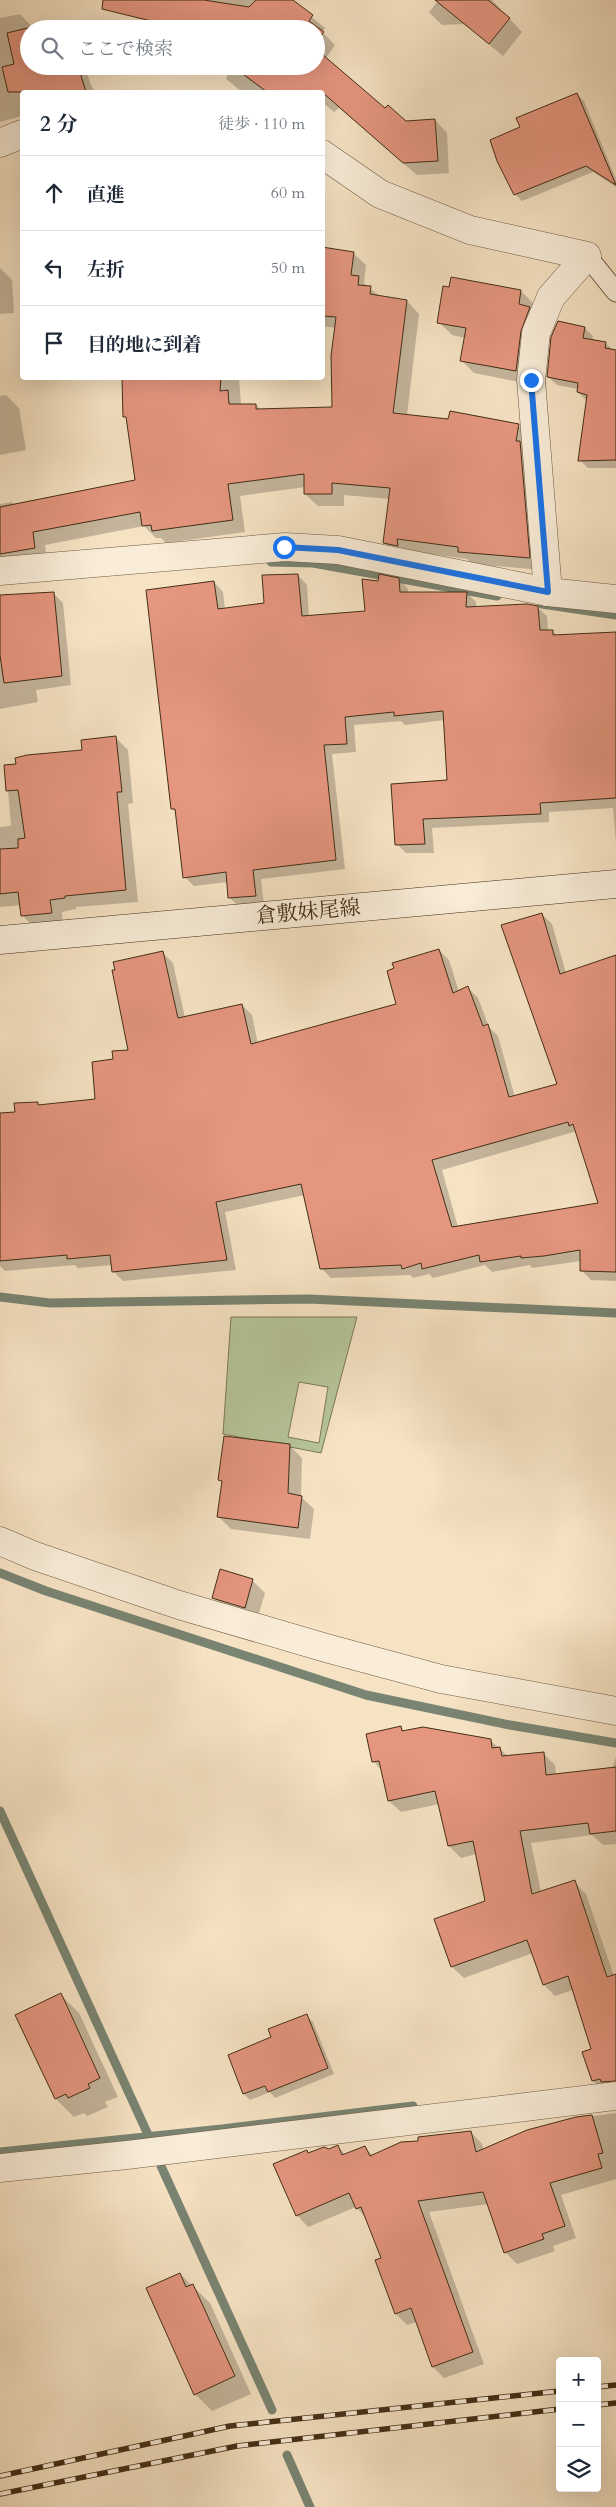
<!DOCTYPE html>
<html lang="ja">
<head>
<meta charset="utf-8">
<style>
  :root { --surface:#fff; --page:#f6f6f7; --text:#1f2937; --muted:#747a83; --line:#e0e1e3 }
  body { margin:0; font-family:Cardo,"Noto Serif JP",serif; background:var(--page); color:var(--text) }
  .controls { position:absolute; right:15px; bottom:15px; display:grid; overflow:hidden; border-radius:5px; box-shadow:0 5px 20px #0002 }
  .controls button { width:45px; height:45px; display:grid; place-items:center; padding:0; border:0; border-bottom:1px solid var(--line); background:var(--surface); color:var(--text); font:25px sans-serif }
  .stop { position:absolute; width:15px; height:15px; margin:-11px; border:4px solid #1a73e8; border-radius:50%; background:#fff }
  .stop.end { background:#1a73e8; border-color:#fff; box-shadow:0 1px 5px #0008 }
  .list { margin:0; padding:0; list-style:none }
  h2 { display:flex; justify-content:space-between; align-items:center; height:65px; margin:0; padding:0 20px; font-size:21px }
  h2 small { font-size:16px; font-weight:400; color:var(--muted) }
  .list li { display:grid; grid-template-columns:32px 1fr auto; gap:15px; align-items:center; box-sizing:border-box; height:75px; padding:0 20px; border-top:1px solid var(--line) }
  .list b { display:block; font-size:19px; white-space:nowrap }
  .list em { font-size:16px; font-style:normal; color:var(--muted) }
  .icon { flex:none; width:28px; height:28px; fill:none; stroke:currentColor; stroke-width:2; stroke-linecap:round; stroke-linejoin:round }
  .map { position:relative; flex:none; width:616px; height:2507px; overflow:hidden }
  .search { position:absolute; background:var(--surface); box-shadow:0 5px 20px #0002; left:20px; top:20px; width:305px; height:55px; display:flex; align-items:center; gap:12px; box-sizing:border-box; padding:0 18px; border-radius:28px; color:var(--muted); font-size:19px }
  .panel { position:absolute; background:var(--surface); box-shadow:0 5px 20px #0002; left:20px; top:90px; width:305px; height:290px; border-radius:5px }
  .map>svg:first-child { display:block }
</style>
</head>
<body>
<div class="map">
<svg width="616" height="2507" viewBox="0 0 616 2507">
  <rect width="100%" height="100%" fill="#f6e3c4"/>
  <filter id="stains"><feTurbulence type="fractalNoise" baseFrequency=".004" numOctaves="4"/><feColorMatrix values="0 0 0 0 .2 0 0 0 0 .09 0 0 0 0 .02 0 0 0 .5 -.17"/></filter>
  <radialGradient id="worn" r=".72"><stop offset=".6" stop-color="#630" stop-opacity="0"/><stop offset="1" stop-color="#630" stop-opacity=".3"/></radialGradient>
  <path fill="#b6c599" stroke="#7c7957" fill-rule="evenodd" d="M231,1317H357L321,1453L223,1434ZM299,1382L328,1387L319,1443L288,1437Z"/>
  <g fill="#0003" fill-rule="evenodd">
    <path d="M149,0H291L325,28L322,32L335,45L326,58L385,110L406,122L435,120L447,133L449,173L417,175L339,108L334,112L322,102V92H242L226,79L228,73L194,66H316V29L151,25L146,19Z"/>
    <path d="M439,0H492L522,32L503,56L464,24L442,25L429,12Z"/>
    <path d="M20,14L33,28L44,25L47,29H29V66H84L94,92H22V116L0,122V18Z"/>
    <path d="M577,94L584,101L616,179V187L593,172L522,201L515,194L522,128Z"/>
    <path d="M322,248L353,253L366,265L364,283L368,287L381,297L407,301L419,314L407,415L518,426L531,438L542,570L472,564L467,559L409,551L397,555L384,543L390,499L344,495V506H318L305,494V487L240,496L245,532L166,543L161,538H156L144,526L45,545L47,560L0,568V504L12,502L15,505L136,481L127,419L125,416L159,385L160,378H239L241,405H256L261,410L333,408L336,328L322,326Z"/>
    <path d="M0,268L12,280L14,313L0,314Z"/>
    <path d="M20,284H22V353V352Z"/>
    <path d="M521,291L534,304L529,384L474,373L461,360L465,338L452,335L439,322Z"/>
    <path d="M559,323L585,328L593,336L592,341L605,343L616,352V468H588L580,460L587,401L578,392V389L557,385L548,377Z"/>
    <path d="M6,395L19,408L26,450L0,455V396Z"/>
    <path d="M298,575L307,585L309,617L367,612L379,583L399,579L408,589V594L467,593L476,602V607H537L547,616L548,631H552L558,636L616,633V843L613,808L549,812V822L432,828L434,853H406L397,844L448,781L445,720L405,725L401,721L354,725L356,752L332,754L345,869L261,879L264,905L239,907L230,898L228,882L194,886L185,877L177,813L173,809L214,582L223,592L225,609L266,604Z"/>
    <path d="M53,593L63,603L71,685L36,690L38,702L0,709V596Z"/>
    <path d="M116,738L128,750L133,803L128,804L138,902L76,907V909L62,912L63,925L34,928L23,916L21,905L0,907V827L11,826L6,766L84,752Z"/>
    <path d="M542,914L552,924L566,973L616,1050V1281L591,1280L581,1270V1261L532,1268L530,1265L492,1272L485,1265L433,1278L429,1274L413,1278L410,1275L331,1278L321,1268L305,1195L225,1212L236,1270L123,1281L113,1271L112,1265L78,1268L75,1265L5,1271L0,1266V1115L16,1113L37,1103L40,1106L96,1101L114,1060L129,1051L163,953L173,963L185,1018L242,1005L252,1015L258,1044L398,1005L439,950L449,960L459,992L468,988L478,998L489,1027L498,1036L515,1097L558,1085ZM577,1131L600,1204L458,1227L442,1170Z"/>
    <path d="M290,1446L302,1458L301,1497L314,1509L310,1539L231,1529L218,1516L223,1483L219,1480Z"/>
    <path d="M252,1580L265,1593L257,1620L227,1611L214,1598Z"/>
    <path d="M401,1727L405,1732L490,1740L509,1757L543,1753L555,1765L556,1775L612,1769L616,1757V1844L603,1845L592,1835L531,1843L541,1892L574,1882L586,1894L614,1976L616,1975V2094H605L594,2082L584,2053L592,2050L573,1990L555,1996L544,1985L533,1953L464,1978L452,1967L487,1902L477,1854L461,1858L449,1846L440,1804L401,1812L389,1801L383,1772L373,1761Z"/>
    <path d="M61,1995L79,2013L118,2097L105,2102L108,2107L87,2116L84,2113L74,2117L56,2099L17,2015Z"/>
    <path d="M306,2016L313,2022L334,2074L275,2098L270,2092L250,2100L244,2094L273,2038Z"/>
    <path d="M616,2113V2179L561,2195L576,2238L553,2246L555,2251L517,2264L505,2252L489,2204L429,2212L484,2364L444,2378L433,2367L417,2322L407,2325L396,2314L383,2259L366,2218L356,2207L308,2227L297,2215L307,2151L310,2154L338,2147L346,2155L365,2147L373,2156L419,2142L471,2132L482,2144L484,2150L577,2118Z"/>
    <path d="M180,2274L210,2303L251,2394L212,2411L195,2394Z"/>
  </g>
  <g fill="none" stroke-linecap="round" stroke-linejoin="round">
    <g stroke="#798472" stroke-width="9">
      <path d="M271,562L313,563L497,596"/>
      <path d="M542,604L616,615"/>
      <path d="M0,1297L50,1303L309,1299L616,1313"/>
      <path d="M0,1573L46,1591L366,1695L510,1725L616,1743"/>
      <path d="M0,1811L150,2139"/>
      <path d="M0,2152L222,2129L413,2106"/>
      <path d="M161,2166L272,2410"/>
      <path d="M287,2455L310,2507"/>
    </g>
  </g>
  <g fill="#e5967f" stroke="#432d15" fill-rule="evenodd">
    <path d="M103,0H204L249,7L256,0H293L313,15L309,21L324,32L316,42V29H149L151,21L102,9Z"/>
    <path d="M435,0H488L510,18L489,44Z"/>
    <path d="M44,24L45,29H29V66H78L86,92H8L2,67L14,64L7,33Z"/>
    <path d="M316,49L385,108L388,105L406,121L435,119L438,161L403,163L322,92H267L232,66H316Z"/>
    <path d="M577,93L616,185L586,166L514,195L497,161L490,140L520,127L516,118Z"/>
    <path d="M322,247L354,252L351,275L359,276L358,285L371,286L370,294L407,300L393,413L448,419L450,411L519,424L516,441H520L530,558L458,552V547L397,539L398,546L383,543L390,488L332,483V494H304V474L228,484L233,520L152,531L151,525L142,526L140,512L33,532L35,548L0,554V507L135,480L126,417H123L122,378H221L220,391L228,390L229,404H256V409L332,407L331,356L336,317L322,316Z"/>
    <path d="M451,277L521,290L519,304L530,307L521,331L516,371L460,361L466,328L437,323L443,286L449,287Z"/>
    <path d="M558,321L585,327L583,338L606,342L605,348L616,350V460L578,461L587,395L577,392L578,383L547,377L551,337Z"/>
    <path d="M298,574L302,616L365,611L362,579L378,581L379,574L399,578L400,592H467L466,607L527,604L538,606L540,630H553V635L616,632V798L540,803L541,814L423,819L425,844L395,845L391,784L447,780L443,711L394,716V712L345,717L347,744L324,745L336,860L253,870L256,896L228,898L226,872L183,878L175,809H171L146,590L214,581L218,609L264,603L262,575Z"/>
    <path d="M54,592L62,676L4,683L0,655V595Z"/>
    <path d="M116,736L122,792H117L126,890L65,896V898L50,900L52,913L21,916L18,892L0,894V849L18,848V839L25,838L18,790L6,791L4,765L16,764L15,758L27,755L82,750L81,740Z"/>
    <path d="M542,913L560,974L616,955V1272L580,1271V1250L544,1256L521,1258V1256L480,1262L479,1255L422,1269L421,1263L402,1269L401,1265L320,1269L301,1184L216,1202L227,1260L112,1272L110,1255L67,1259V1255L0,1261V1113L15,1112L14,1103L38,1102V1105L95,1099L92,1062L113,1059L112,1051L128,1050L112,970H115L113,962L163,951L178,1018L242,1004L251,1044L396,1004L387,971L394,968L392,963L439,949L453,993L468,986L483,1026L488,1024L509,1097L557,1084L501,925ZM568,1122L569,1126L573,1124L598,1203L452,1227L432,1160Z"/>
    <path d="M224,1436L290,1444L288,1493L302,1496L298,1528L217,1517L222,1481L218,1480Z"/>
    <path d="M220,1569L253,1579L245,1608L212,1598Z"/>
    <path d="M401,1726L402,1731L423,1727L491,1739L492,1748L500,1747L502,1756L544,1752L546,1775L616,1767V1831L590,1834L588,1823L520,1831L532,1894L575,1880L607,1977L616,1974V2081L601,2082L600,2079L592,2081L582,2052L591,2049L568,1976L543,1985L527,1940L451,1967L434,1919L485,1901L473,1841L448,1846L435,1791L388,1801L379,1761L372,1762L366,1734Z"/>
    <path d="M61,1993L100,2078L88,2084L90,2088L68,2098L66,2094L55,2099L15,2015Z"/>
    <path d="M307,2014L328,2068L268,2092L265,2086L243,2094L228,2055L271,2037L268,2029Z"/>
    <path d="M592,2115L603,2153L598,2154L602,2168L550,2183L565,2226L542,2234L544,2239L504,2253L483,2192L418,2201L473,2352L432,2367L411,2308L395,2314L375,2260L381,2258L361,2207L356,2209L349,2193L296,2216L273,2164L307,2150L308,2153L324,2147L329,2149L338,2145L342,2155L365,2146L370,2156L401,2142L418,2141V2137L471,2131L476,2152L527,2130L576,2117Z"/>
    <path d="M180,2273L186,2287L193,2284L235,2376L194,2395L146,2288Z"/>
  </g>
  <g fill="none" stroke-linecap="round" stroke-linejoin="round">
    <defs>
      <path id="lane" d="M587,256L616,292"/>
      <g id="street">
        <path d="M0,143L22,134"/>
        <path d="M322,154L380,194L470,230L587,256L551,297L536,333L531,380L548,592"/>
        <path d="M0,571L285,547L338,550L548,592L616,599"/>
        <path d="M0,1541L35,1556L179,1605L326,1648L441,1679L616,1711"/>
        <path d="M0,2168L127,2155L616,2096"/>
      </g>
      <path id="secondary" d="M0,940L616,884"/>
    </defs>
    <use href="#lane" stroke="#705a41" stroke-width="21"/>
    <use href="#street" stroke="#705a41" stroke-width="29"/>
    <use href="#secondary" stroke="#432d15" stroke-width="29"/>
    <use href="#lane" stroke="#f9edd9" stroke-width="19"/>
    <use href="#street" stroke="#f9edd9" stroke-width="28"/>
    <use href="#secondary" stroke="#f9edd9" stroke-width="28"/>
    <defs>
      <g id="rail">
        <path d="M597,2387L616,2385"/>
        <path d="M597,2405L616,2403"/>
        <path d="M0,2476L230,2426L560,2391"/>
        <path d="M0,2494L237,2446L560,2409"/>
      </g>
    </defs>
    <use href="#rail" stroke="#432d15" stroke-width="5.5"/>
    <use href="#rail" stroke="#f9edd9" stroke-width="4" stroke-dasharray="11" stroke-linecap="butt"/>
  </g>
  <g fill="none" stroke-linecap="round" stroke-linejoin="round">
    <path stroke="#1a73e8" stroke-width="6" d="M284,547L338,550L548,592L531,380"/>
  </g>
  <g text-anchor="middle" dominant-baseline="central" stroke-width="4" stroke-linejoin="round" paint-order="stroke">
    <g font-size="21" fill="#432d15" stroke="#f9edd9">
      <text transform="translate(308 912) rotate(-5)">倉敷妹尾線</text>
    </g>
  </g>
  <rect width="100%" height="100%" filter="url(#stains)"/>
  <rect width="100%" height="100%" fill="url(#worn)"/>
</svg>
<div class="controls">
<button>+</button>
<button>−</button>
<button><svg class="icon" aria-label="layers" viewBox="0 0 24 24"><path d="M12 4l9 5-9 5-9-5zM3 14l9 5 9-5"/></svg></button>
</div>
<div class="stop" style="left:284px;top:547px"></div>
<div class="stop end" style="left:531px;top:380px"></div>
<div class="search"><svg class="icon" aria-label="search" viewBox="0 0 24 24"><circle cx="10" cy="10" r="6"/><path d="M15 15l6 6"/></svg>ここで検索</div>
<section class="panel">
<h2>2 分<small>徒歩 · 110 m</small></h2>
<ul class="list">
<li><svg class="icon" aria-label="ahead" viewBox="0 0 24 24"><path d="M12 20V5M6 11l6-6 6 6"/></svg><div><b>直進</b></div><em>60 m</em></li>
<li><svg class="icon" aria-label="left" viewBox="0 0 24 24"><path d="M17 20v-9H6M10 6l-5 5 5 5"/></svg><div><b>左折</b></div><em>50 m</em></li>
<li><svg class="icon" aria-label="arrive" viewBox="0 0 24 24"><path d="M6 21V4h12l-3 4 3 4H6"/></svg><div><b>目的地に到着</b></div></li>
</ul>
</section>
</div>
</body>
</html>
